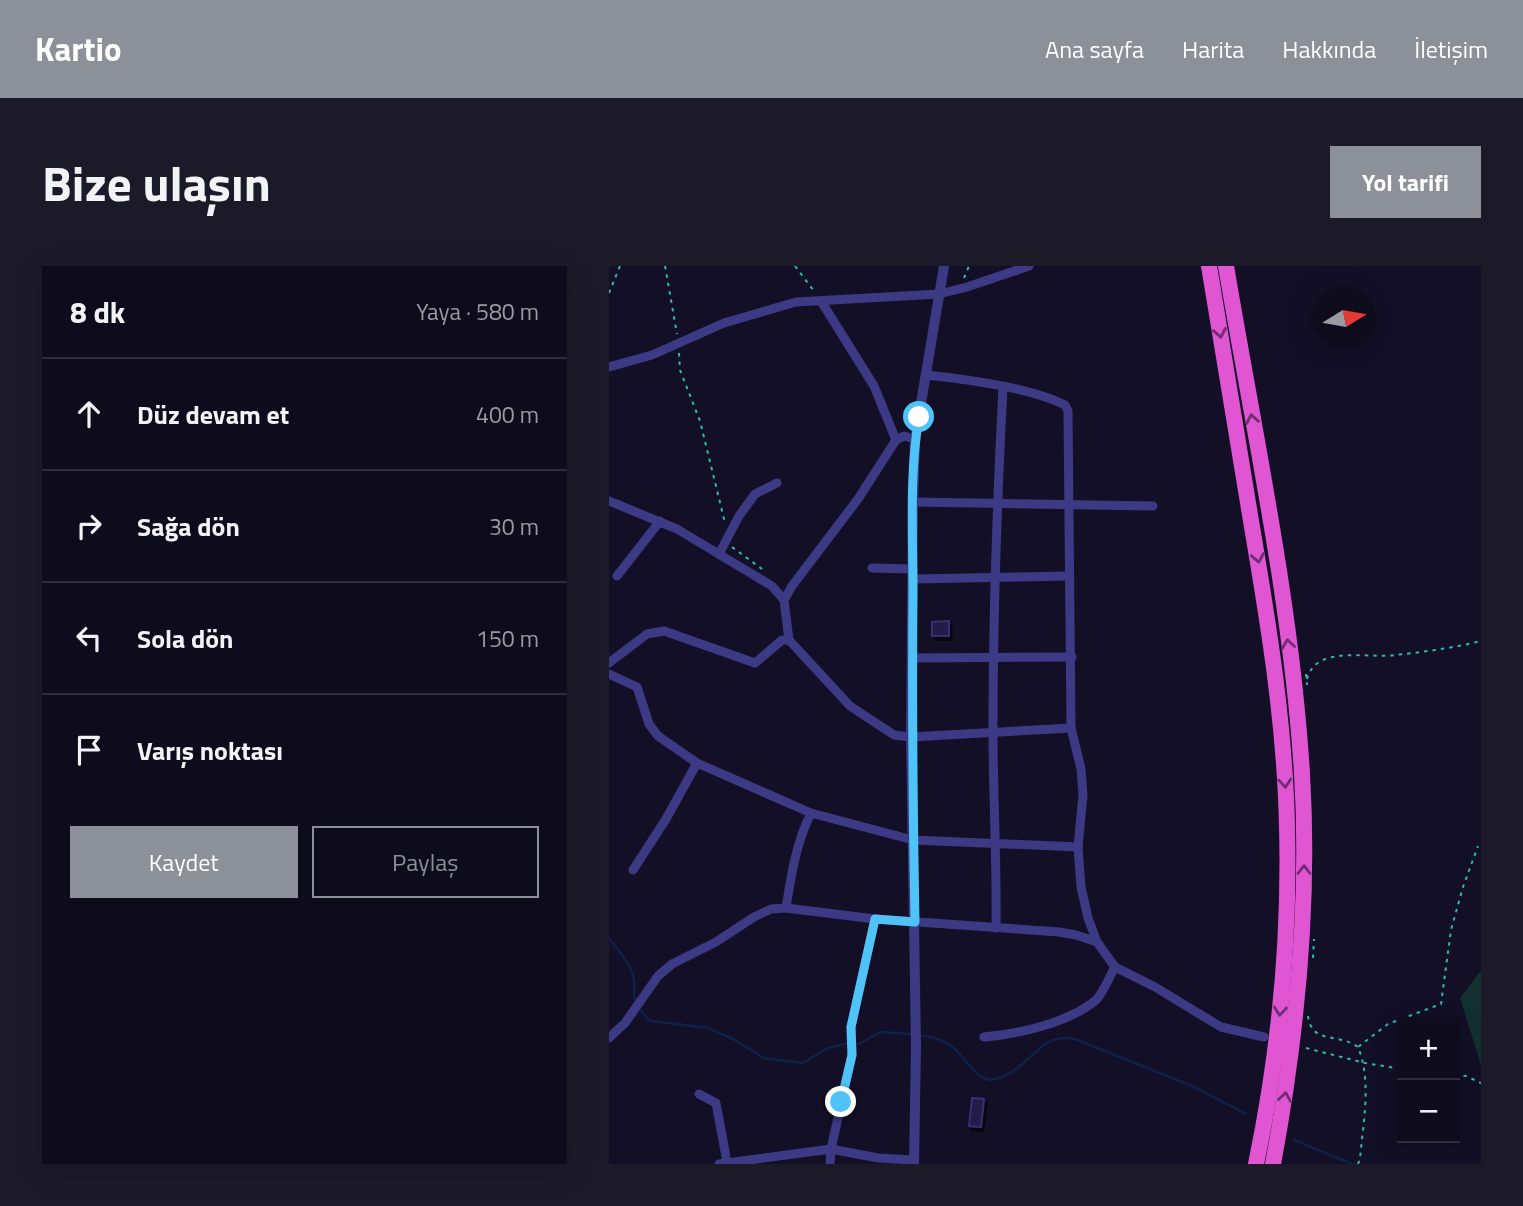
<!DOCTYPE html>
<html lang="tr">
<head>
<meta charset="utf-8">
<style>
  :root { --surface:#0e0b1c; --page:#1c1929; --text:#f1f3f6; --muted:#9b9ba3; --line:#2e2b3b; --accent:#8c9099 }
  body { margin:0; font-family:"Titillium Web",sans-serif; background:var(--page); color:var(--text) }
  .controls { position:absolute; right:21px; bottom:21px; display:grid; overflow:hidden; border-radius:0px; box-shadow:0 7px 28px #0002 }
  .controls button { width:63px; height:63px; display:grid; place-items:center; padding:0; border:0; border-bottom:2px solid var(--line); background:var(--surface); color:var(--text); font:35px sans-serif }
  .compass { position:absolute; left:704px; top:21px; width:63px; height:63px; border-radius:50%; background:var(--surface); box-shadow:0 7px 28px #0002; rotate:79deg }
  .stop { position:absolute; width:21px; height:21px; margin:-16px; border:5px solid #4fc3f7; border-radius:50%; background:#fff }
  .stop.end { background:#4fc3f7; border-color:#fff; box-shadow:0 2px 7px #0008 }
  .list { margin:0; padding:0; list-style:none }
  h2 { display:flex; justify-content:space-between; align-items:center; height:91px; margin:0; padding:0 28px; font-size:30px }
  h2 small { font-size:23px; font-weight:400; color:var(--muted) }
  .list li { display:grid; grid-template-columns:46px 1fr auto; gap:21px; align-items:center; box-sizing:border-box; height:112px; padding:0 28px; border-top:2px solid var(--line) }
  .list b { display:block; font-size:26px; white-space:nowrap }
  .list em { font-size:23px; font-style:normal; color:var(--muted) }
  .actions { display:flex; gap:14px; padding:21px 28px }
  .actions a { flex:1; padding:16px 0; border:2px solid var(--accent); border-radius:0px; text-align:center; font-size:24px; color:var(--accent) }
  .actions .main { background:var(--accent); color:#fff }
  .icon { flex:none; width:38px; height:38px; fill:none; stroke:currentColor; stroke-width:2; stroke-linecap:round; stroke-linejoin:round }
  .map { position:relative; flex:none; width:872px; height:898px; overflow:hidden; border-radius:0px }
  header { display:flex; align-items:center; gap:42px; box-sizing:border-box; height:98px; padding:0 35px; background:var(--accent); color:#fff }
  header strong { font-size:33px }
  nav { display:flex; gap:38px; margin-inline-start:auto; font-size:24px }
  .intro { display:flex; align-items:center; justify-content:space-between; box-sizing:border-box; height:168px; padding:0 42px }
  h1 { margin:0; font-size:49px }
  .button { padding:18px 32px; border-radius:0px; background:var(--accent); color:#fff; font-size:24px; font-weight:700 }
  main { display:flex; gap:42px; padding:0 42px }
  aside { flex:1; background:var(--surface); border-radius:0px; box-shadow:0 7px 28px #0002 }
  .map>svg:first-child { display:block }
</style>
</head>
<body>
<header>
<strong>Kartio</strong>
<nav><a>Ana sayfa</a><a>Harita</a><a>Hakkında</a><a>İletişim</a></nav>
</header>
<div class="intro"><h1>Bize ulaşın</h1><a class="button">Yol tarifi</a></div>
<main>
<aside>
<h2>8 dk<small>Yaya · 580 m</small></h2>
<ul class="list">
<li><svg class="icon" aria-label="ahead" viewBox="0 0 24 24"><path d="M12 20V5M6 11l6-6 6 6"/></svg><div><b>Düz devam et</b></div><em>400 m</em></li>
<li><svg class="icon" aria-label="right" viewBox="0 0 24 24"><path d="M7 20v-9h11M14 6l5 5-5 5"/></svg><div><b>Sağa dön</b></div><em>30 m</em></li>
<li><svg class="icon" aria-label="left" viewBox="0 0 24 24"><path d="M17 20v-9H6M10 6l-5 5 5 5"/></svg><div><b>Sola dön</b></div><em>150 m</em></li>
<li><svg class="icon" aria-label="arrive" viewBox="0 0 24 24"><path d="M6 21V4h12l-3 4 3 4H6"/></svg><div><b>Varış noktası</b></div></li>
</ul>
<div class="actions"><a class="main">Kaydet</a><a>Paylaş</a></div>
</aside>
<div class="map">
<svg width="872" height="898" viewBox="0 0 872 898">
  <defs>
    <filter id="shadow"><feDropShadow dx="2.5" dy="4" stdDeviation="0" flood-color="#0009"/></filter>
  </defs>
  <rect width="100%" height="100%" fill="#130f26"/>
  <path fill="#12302f" d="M872,704V799L851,732Z"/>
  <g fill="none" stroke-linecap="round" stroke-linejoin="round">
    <g stroke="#0c2248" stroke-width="2.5">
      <path d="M0,672C8,683 21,697 24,710C27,719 23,729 27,737"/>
      <path d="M30,743L41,755L99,762L124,773L155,792L169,794L194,797L219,782L239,777"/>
      <path d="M309,769C320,770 331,773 341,779C354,787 365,813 382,814C387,814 392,811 397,809C425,796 432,766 466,773L583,820L637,848"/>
      <path d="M246,778H250L272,766L303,768"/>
      <path d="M685,874L743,898"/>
    </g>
  </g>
  <g fill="#241b47" stroke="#3b2d73" stroke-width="2" filter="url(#shadow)">
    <path d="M340,355V370H323V356Z"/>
    <path d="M363,832L375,833L372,861L360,860Z"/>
  </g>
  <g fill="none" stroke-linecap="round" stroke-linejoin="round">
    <g stroke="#2fb8b0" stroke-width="2" stroke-dasharray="3.5 5" stroke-linecap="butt">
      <path d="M56,0L68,68"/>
      <path d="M186,0L205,25"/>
      <path d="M355,12L360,0"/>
      <path d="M0,27L11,0"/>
      <path d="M70,87L71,104L91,155L116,257"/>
      <path d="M123,281L153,303"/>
      <path d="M697,408L698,419"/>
      <path d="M698,413C700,406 703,401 710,396C731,384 763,392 786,389C815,386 844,382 872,375"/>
      <path d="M704,692L705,673"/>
      <path d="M699,750C703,779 728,766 749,781"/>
      <path d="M697,782L756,797L793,803"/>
      <path d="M846,809L857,810L872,817"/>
      <path d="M749,898L751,893C754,857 763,815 749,781L779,758L832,738L842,664L854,621L869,580"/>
    </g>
    <g stroke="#3d3a85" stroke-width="9">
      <path d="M212,35L265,120L287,174"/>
      <path d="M0,101L43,89L115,57L187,36L330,28L358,21L420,0"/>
      <path d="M317,109C355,113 423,122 456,139L459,145L462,462L472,503L474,529L469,581L472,621L479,652L488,676L506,701L546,721L612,761L655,771"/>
      <path d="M306,173L295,170L287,174L249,233L183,320L175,334L180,374L241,440L285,469L302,471L462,462"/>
      <path d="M0,235L68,263L163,320L175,334"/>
      <path d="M304,236L544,240"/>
      <path d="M110,288L130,250L146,228L168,217"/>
      <path d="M263,302L304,303"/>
      <path d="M8,310L51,255"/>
      <path d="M304,313L461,310"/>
      <path d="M304,392L463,391"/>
      <path d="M0,397L38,368L55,365L146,397L173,374H180"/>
      <path d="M0,408L28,421L40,458L49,470L88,497L202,547L304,574L469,581"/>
      <path d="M24,604L57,553L88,497"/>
      <path d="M177,642L266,653L450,666L467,669L488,676"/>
      <path d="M387,662C388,596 384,530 384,464C384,350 388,236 394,122"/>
      <path d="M375,771C409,768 460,757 487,734C495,726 500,711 506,701"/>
      <path d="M0,772L16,757L49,710L63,698L107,676L145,651L162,643L177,642C182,610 187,577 202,547"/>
      <path d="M90,828L107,837L118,896"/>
      <path d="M110,898L222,883L269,892L304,894"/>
      <path d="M221,898L222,883L243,789L242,761L266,653"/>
    </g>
    <path stroke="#3d3a85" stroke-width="10" d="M305,898L307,781L302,471L304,236L306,173L335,0"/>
    <g stroke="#e055d1" stroke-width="16">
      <path d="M600,0C614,87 629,174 643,261C660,361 676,460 678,561C681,674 670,787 647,898"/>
      <path d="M617,0C645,167 683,340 693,508C701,639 688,769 664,898"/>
    </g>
  </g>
  <defs><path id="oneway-chevron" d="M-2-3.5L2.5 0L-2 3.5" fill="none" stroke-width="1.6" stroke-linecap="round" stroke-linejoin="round" transform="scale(1.75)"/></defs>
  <g stroke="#6f2e73">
    <use href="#oneway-chevron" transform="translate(611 67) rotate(80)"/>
    <use href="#oneway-chevron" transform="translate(643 153) rotate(-100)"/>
    <use href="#oneway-chevron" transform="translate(649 292) rotate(80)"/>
    <use href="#oneway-chevron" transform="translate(679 378) rotate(-98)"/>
    <use href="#oneway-chevron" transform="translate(676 517) rotate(86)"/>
    <use href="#oneway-chevron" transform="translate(695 604) rotate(-90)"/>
    <use href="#oneway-chevron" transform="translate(671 745) rotate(95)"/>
    <use href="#oneway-chevron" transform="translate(676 831) rotate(-81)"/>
  </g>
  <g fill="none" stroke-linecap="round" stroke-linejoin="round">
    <path stroke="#4fc3f7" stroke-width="9" d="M232,836L243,789L242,761L266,653L306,656C304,546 303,436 304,326C304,268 300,209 310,151"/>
  </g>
</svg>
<div class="controls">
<button>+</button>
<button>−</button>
</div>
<svg class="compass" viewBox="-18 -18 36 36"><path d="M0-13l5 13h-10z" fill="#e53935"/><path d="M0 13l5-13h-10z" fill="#9b9ba3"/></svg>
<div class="stop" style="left:310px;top:151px"></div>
<div class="stop end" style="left:232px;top:836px"></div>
</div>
</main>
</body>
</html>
